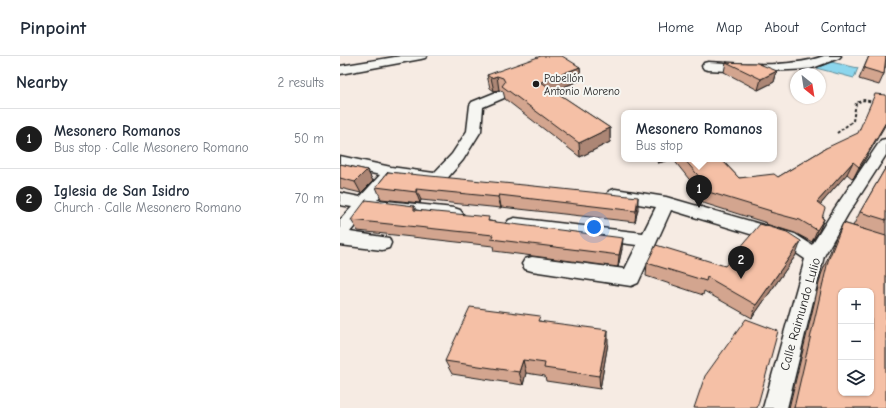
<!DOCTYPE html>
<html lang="en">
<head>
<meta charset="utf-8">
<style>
  :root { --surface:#fff; --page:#f2f2f3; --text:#1f2937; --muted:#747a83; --line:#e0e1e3; --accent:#1c1c1c }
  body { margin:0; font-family:"Comic Neue",sans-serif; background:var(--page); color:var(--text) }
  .controls { position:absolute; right:12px; bottom:12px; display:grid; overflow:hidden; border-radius:8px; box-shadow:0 1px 3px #0004 }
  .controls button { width:36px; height:36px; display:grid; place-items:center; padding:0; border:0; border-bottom:1px solid var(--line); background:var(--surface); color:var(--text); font:20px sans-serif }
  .compass { position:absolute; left:450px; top:12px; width:36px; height:36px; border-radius:50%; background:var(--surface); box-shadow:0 1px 3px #0004; rotate:150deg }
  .you { position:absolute; left:254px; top:171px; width:14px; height:14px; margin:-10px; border:3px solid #fff; border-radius:50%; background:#1a73e8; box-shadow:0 0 0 6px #1a73e833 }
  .badge { display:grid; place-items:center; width:26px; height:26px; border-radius:50%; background:var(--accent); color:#fff; font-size:13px; font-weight:700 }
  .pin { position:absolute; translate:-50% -33px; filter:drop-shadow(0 1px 2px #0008) }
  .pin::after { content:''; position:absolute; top:21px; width:14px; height:12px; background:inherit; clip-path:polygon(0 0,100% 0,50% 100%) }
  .popup { position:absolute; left:281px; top:54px; width:156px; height:52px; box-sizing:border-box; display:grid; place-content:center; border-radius:8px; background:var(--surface); filter:drop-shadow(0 1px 3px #0005); font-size:13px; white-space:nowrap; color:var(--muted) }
  .popup b { font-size:15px; color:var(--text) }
  .popup::after { content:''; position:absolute; left:50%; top:100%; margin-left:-8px; border:8px solid transparent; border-top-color:var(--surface) }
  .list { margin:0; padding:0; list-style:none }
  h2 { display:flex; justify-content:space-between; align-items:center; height:52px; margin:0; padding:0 16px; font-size:17px }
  h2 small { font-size:13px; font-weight:400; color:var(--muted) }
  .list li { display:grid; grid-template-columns:26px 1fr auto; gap:12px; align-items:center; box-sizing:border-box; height:60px; padding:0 16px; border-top:1px solid var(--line) }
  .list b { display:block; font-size:15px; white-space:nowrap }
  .list p { margin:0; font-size:13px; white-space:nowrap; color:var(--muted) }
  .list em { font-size:13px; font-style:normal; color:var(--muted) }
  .icon { flex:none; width:22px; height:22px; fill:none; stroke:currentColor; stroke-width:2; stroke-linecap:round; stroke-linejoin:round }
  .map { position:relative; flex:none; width:546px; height:352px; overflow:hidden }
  header { display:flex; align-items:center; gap:24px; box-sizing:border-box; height:56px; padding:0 20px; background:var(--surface); border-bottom:1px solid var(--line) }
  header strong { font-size:19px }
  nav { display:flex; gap:22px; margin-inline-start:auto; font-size:14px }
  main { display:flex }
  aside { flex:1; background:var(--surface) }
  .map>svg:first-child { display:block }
</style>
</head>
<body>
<header>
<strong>Pinpoint</strong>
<nav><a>Home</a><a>Map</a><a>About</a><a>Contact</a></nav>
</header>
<main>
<aside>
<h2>Nearby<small>2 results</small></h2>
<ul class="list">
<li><span class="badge">1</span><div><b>Mesonero Romanos</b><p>Bus stop · Calle Mesonero Romano</p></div><em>50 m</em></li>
<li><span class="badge">2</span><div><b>Iglesia de San Isidro</b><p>Church · Calle Mesonero Romano</p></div><em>70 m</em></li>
</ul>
</aside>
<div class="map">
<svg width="546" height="352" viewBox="0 0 546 352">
  <rect width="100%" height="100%" fill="#f6ebe3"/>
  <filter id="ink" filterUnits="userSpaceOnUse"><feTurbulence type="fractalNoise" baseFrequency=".025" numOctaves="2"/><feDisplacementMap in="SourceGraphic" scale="8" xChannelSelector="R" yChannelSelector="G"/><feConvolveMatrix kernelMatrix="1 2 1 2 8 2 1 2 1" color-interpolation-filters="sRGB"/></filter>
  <g filter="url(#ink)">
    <path fill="#8cd6ed" stroke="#5f8c99" d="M491,6L518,12L514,22L476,12Z"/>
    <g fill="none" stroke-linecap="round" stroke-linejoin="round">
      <defs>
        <g id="minor">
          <path d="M61,0H87L85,2L81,3L0,18V10Z"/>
          <path d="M484,0H501L499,2L470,13L406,16L368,14L364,13L362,10L364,7L368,6C404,8 451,12 484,0Z"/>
          <path d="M159,35L164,36L166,39L164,42L143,51L141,75L123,104L104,126L96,127L55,122L37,144L114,152L120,154L123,158L120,162L114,164L28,154L10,176L49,182L51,187L49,192L42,194L0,189V164L12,151L0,149V137L20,141L40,119L0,110V100L51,111L94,117L112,98L127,75L130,49L132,46Z"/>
          <path d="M546,83V99L508,158L484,200L447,352H423L465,203L443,188L331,154L298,227L291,230L192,215L185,213L182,208L185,203L192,201L285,213L297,189L175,174L169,172L166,168L169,164L175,162L303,177L316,151L269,143L267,139L269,135L275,133L326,141L455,178L472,189L495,152L541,84Z"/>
        </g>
      </defs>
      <use href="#minor" stroke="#1c1c1c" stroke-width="3"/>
      <path stroke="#1c1c1c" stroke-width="2" stroke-dasharray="3 2" stroke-linecap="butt" d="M497,77L513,65L516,47L524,44L534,46"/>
      <use href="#minor" fill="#f6f6f2" fill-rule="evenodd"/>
    </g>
    <g fill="#d3a58f" stroke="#1c1c1c">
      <path d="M529,0H546V10L545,12L544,18L539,29L519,23Z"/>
      <path d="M386,6L437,15L434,26L418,34L384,16Z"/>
      <path d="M240,11L241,24L214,35L270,72V86L240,101L165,43L163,35L159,34L154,35L150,32L147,19Z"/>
      <path d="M486,92L523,107L513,123L507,118L480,149L482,162L484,163L479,175L472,186L455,177L426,168L427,167L360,146V137L333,103L318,107L315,103H381L399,122L438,121Z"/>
      <path d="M0,108L27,114L33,125L21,137L0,132Z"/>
      <path d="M546,111V352H449L481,219L496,181L503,167L526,174L513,170L520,156Z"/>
      <path d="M48,116L298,153L295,166L161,151V152L81,144L80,147L41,143L36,131Z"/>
      <path d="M74,150L76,154L150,165L282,193L278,211L154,195L153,190L18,175L11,164Z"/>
      <path d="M456,199L412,262L364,235L363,239L306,220L307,207L385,210Z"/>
      <path d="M200,265L268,287L260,333L206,325L205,320L186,317L183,329L112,318L105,305Z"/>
    </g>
    <g fill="#ac8674" stroke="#1c1c1c">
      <path d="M240,11L241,24L203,39L201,26Z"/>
      <path d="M437,15L434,26L418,34L421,23Z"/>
      <path d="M157,20L159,34L154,35L151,22Z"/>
      <path d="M546,66V68L523,107L513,123L519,111Z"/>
      <path d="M270,72V86L240,101L239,87Z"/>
      <path d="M319,103H333L318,107Z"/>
      <path d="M513,106L507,118L471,159L477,146Z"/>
      <path d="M27,114L33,125L21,137L15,126Z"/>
      <path d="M76,133L81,144L80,147L76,136Z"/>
      <path d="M159,139L161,151V152L158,141Z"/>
      <path d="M298,141V153L295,166L296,155Z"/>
      <path d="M484,163L479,175L472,186L477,174Z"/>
      <path d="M283,182L282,193L278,211L279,199Z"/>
      <path d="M461,185L456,199L412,262L416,249Z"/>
      <path d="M268,274V287L260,333L259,320Z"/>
      <path d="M183,304L186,317L183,329L179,316Z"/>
    </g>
    <g fill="#f5c0a6" stroke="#1c1c1c" fill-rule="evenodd">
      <path d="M201,0H222L240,11L201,26L270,72L239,87L162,30L165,26L163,22L157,20L151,22L147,19Z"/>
      <path d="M529,0H546L544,18L524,12Z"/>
      <path d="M386,6L408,7H417L437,15L421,23Z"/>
      <path d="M535,38L546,39V66L529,95L519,111L513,106L477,146L485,152L482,162L484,163L477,174L460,164L430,156L431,155L362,134V124L344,103H381L399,122L434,118L438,121L486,92L518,77Z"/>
      <path d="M0,108L27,114L15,126L0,122Z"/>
      <path d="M546,111V164L520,156Z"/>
      <path d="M48,116L184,129L298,141L296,155L159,139L158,141L76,133V136L36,131Z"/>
      <path d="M26,144L74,150V154L149,161L148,165L283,182L279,199L151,183L153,179L11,164Z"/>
      <path d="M503,167L546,180V352H454L488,205ZM501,235H531V337H501Z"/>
      <path d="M420,168L447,176L461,185L416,249L367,221L366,225L307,207L316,189L385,210Z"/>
      <path d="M130,251L200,260L198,265L268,274L259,320L204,312L205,307L183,304L179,316L105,305Z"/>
      <path d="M406,263L438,275L417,352H354L365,320Z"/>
    </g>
  </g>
  <circle fill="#1c1c1c" stroke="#f6f6f2" stroke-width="1.5" cx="196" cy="28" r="4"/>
  <g text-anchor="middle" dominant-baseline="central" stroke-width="4" stroke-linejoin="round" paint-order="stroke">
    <g font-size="11" fill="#1c1c1c" stroke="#f6f6f2" text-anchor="start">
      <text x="204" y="22">Pabellón<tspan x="204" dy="13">Antonio Moreno</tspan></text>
    </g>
    <g font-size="13" fill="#1c1c1c" stroke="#f6f6f2">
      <text transform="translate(460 258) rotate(-74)">Calle Raimundo Lulio</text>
    </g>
  </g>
</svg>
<div class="controls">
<button>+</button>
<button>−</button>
<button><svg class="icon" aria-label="layers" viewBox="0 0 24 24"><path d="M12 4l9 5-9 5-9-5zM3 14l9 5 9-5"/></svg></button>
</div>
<svg class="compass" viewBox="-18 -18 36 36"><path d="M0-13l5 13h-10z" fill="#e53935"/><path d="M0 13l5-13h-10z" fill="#747a83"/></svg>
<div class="you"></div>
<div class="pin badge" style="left:359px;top:152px">1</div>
<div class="popup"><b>Mesonero Romanos</b>Bus stop</div>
<div class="pin badge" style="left:401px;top:223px">2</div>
</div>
</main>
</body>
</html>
